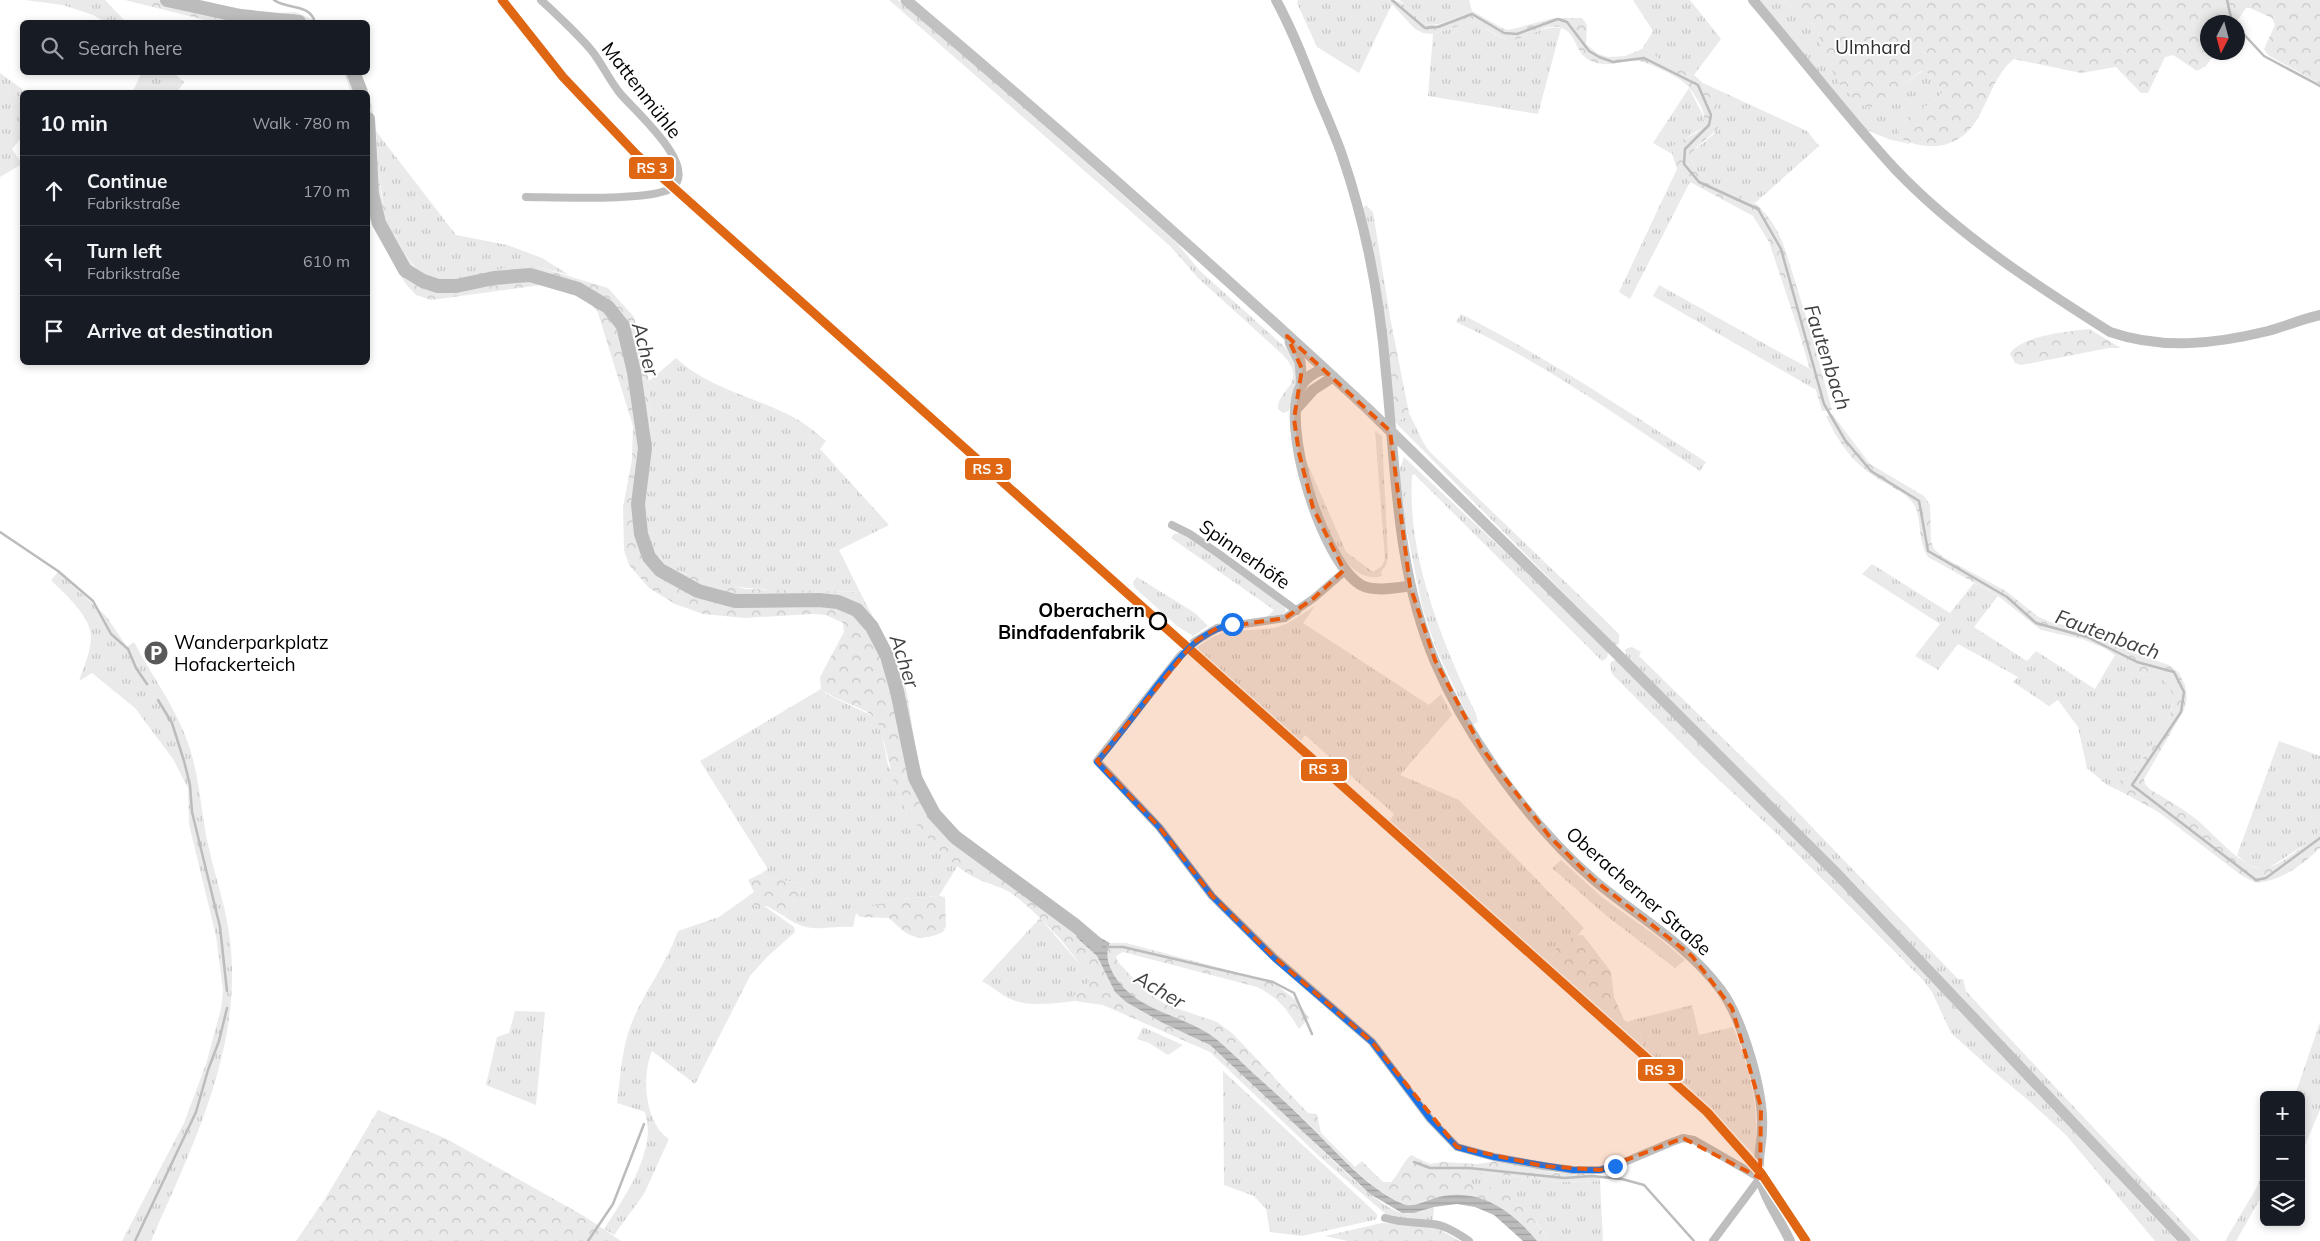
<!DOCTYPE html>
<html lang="en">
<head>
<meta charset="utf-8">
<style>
  :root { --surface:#171b24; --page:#20242c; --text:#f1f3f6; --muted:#9ea1a6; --line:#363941 }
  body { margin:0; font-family:Mulish,sans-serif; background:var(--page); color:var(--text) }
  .controls { position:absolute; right:15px; bottom:15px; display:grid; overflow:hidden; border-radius:8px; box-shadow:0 2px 8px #0003 }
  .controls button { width:45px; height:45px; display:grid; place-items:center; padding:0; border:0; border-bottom:1px solid var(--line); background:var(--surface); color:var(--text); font:25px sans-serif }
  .compass { position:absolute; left:2200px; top:15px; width:45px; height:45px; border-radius:50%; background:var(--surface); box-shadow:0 2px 8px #0003; rotate:186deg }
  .stop { position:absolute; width:15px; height:15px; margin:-11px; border:4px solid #1a73e8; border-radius:50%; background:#fff }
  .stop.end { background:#1a73e8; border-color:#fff; box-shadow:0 1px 5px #0008 }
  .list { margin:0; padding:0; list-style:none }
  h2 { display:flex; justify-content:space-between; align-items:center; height:65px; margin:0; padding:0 20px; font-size:21px }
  h2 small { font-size:16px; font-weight:400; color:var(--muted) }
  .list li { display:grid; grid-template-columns:32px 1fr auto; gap:15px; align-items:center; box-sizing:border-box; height:70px; padding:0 20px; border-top:1px solid var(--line) }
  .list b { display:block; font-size:19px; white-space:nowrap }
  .list p { margin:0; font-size:16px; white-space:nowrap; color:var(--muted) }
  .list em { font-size:16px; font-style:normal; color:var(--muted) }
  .icon { flex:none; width:28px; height:28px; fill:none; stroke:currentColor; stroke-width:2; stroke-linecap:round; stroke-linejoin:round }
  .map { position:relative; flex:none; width:2320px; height:1241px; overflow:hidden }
  .search { position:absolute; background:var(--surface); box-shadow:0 2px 8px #0003; left:20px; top:20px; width:350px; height:55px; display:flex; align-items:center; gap:12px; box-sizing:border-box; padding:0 18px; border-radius:8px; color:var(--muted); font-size:19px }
  .panel { position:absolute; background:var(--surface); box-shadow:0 2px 8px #0003; left:20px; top:90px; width:350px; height:275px; border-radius:8px }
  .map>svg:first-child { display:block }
</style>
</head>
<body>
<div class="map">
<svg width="2320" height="1241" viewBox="0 0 2320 1241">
  <defs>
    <pattern id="grass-tufts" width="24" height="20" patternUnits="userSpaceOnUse" patternTransform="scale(1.25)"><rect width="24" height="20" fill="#eaeaea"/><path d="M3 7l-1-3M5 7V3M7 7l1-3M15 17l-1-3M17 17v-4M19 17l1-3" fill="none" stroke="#c7c7c7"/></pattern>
    <pattern id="forest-crowns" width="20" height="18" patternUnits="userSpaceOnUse" patternTransform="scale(1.25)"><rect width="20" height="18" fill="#eaeaea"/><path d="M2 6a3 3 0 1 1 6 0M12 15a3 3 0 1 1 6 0" fill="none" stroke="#c7c7c7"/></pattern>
    <pattern id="water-rules" width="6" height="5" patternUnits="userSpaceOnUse" patternTransform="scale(1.25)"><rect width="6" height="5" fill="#bcbcbc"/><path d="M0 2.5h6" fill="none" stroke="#a0a0a0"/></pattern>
  </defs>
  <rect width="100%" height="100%" fill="#fff"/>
  <g fill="url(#grass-tufts)">
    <path d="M25,0H105L126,22H105L93,15L63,5Z"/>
    <path d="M889,0H898L1018,102L1177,243L1199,270L1288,350C1304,372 1295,388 1289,411L1283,413L1278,409C1277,389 1310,383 1282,354L1198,278L1171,247L1119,201Z"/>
    <path d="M1298,0H1388L1392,4L1359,73L1317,47L1297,3Z"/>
    <path d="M1399,0H1469L1472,11C1458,16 1433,33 1419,20C1412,13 1408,6 1399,0Z"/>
    <path d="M1633,0H1690L1721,39L1694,75L1665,64L1648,50L1642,49L1653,31Z"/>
    <path d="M1757,0H1784L1802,20L1813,24L1818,31L1822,51L1872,106L1922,71L1928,72L1943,91C1933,109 1897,113 1899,138L1911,144L1891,140L1864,129Z"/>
    <path d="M1475,21C1483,26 1493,35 1503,38C1523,43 1540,24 1561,28L1538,114L1428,96L1433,34Z"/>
    <path d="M0,73L26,92H22V137L12,149L22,164L0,177Z"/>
    <path d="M140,73H174L184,82L177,92L133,91L141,74Z"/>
    <path d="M1703,83L1807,131L1819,146L1755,203C1730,189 1700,188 1690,157L1692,152L1714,134L1723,117Z"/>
    <path d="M1689,88L1705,119L1703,127L1674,146L1672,154L1653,143Z"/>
    <path d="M376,131L456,235L507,245L542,258L569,275L538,267L441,280C437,279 431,278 426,276C417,271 411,262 405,254C380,217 379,174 376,131Z"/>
    <path d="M1677,169L1690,182L1630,299L1619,292Z"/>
    <path d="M1366,205L1373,212L1390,317L1387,318V349L1362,209Z"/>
    <path d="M1659,285L1810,369L1816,390L1653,296Z"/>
    <path d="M1461,314C1546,357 1625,410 1706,462L1700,471C1621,418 1543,362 1456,322Z"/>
    <path d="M676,358C707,387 748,395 785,413C801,420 813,430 826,441L820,449L889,525L839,550L860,592C809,591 663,598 647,537C641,513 647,485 648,461C650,434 649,408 649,381Z"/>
    <path d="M1409,413L1423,442L1429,451L1604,619L1619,634V644L1615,645L1395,422L1407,417Z"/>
    <path d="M1375,431L1382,436L1388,557L1386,565L1381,572L1382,576C1336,589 1313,490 1305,458L1346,552L1373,572L1382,566L1385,559Z"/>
    <path d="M1404,457L1520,566L1608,652L1607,658L1602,661L1414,474L1412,476C1407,557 1442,641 1476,714L1478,722L1472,725L1437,651L1423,610L1401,503L1399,471Z"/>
    <path d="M1184,533L1284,605L1286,611L1283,614L1267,617L1274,610L1171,538L1174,534Z"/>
    <path d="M1872,564L1950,613L1974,583L1998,596L1974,627L2027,661L2036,651L2095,689L2115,655L2142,673L2162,679L2170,686L2174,699L2171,712L2166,723L2132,775L2117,782L2118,790L2107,785L2087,768L2078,727L2058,700L2049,706L2013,682L2018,677L1958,644L1938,670L1915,656L1940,624L1862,574Z"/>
    <path d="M58,572L106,616L127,647L134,642C150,673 172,702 185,735C200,772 200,810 209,849C216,880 227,910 230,941C243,1047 192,1147 151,1241H122L184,1123L206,1064L221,1009L223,990L216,936L189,824L188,788L173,759L135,708L92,673L79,681C83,669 90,653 91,640C93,617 65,595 51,580Z"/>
    <path d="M1137,577L1195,613L1208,626L1193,636L1177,626L1134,587L1133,582Z"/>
    <path d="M1315,606L1303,623L1429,705L1441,694L1452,715L1400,775L1459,800L1584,928L1578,935L1558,944L1549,965L1388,823L1394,814L1305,735L1299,743L1194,649L1211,638L1224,632L1275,628L1288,623Z"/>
    <path d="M1632,647L1641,652L1639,656L1788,802L1958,979H1963L1966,991L1999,1027L2200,1241H2190L2011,1051L1626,656L1625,649Z"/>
    <path d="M1617,660L1842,887L2177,1241H2155L2066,1135L2029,1101L1992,1070L1951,1033L1932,992L1923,980L1775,832L1703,765L1612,674L1610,664L1612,661Z"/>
    <path d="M821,689L828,695L875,717L881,729L888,765L926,836L958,865L939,896L899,899L856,913L853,927C823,925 812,936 784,916L801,892L802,887L799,883L769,878L760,874L768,869L700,761Z"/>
    <path d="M2279,741L2320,756V830L2312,840L2270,867L2262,870L2247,864L2237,855Z"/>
    <path d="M1561,860L1604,899L1659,938L1685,960L1675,968L1608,917L1552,868Z"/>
    <path d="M747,897L755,906L763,905L794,927L795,932L767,957L750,976L695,1084L652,1051C643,1072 644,1108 658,1128C660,1132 665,1136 669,1139L644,1194L614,1235L604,1229C622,1201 646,1167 648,1132C648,1126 646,1118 645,1112L617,1103C621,1072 622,1041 636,1013C649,985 668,960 678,931L719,917Z"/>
    <path d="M1040,918L1083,968L1090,980L1087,987L1074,995L1075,1001C1054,1003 1028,1008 1008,998C999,993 991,986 982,981Z"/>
    <path d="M1692,1005L1699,1035L1733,1027C1750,1069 1761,1111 1755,1156L1720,1119L1641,1049L1643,1046L1637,1019Z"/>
    <path d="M515,1011L545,1012L536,1105L486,1085L497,1037L509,1033Z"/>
    <path d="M2320,1022V1110L2302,1152L2301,1095H2295Z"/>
    <path d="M1143,1027L1183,1045L1168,1055L1149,1043L1137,1039Z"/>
    <path d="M1223,1071L1377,1214V1218L1374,1220L1302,1236L1270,1232L1266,1209L1254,1196L1224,1185Z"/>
    <path d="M1325,1153C1341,1168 1383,1210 1403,1213C1413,1215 1424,1210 1434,1207L1433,1221L1389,1217L1321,1158Z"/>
    <path d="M2264,1170V1192L2236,1241H2225L2257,1187Z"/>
    <path d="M1488,1173L1559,1182L1600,1181L1603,1241H1549L1536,1222L1466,1183L1463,1178L1466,1174Z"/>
  </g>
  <g fill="url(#forest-crowns)">
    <path d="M125,0H195L268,14L295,12L319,22H213Z"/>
    <path d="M1388,0C1415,0 1413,27 1435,25C1447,24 1461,15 1472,11L1502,28L1509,30L1554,18H1582L1587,25L1586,44L1598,54L1608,57L1625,56L1642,49L1648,50L1665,64L1694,75L1703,83L1723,117C1718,136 1697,141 1690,157C1700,186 1722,185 1746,198C1757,203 1767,214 1773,224C1784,240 1788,260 1794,278C1808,321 1820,366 1832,410L1822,411L1799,332L1769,242L1753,216L1690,182L1677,169L1672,154L1673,146C1682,138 1698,136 1703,125C1709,114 1694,93 1686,84C1679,77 1653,65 1643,62C1626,57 1610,70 1591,61C1574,54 1578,32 1559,27C1542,23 1525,42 1508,39C1496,37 1485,27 1475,21L1433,34L1423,33L1415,29Z"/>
    <path d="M1784,0H2320V84L2268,55L2264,49L2275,25L2272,18L2250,8H2246L2236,22H2208V52L2215,53L2206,66L2197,71L2173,55L2165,57L2148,93H2141L2116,67L2081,73L2014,59C1984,83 1987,132 1947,144C1931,149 1914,145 1899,138C1897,113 1933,109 1943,91L1928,73L1921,71L1872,107L1866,108L1854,99L1838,82L1822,51L1818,31L1813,24L1802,20Z"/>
    <path d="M344,73H360L370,98L376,131L381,194L396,241L413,266L426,276L441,280L515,266L538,267L608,288L634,317L649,381V438L645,516L647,538L660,559L685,574L746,589L860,592C874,621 895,650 904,681C915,723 912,771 938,808C962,844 1003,865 1038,889C1054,901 1069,916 1084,929L1077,937L1097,956L1115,992L1126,1002L1210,1045L1280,1109L1325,1153L1321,1158L1210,1052L1103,1005L1075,1001L1074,995L1087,987L1090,980C1072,949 1039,914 1011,893C1000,886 987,884 976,878C958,870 940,851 927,837C918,827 901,805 897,793C891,777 883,725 874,717C862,706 836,701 821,689L820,677L844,632L843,623L826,615L812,614L745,618L703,614L675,604L649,588L629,565L624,550L623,507L632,460L633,426L597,310C580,295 563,287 541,285L431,300L416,295L405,283L368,218V92H351Z"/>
    <path d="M1387,317H1390L1409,413L1407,417L1396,421L1393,417L1387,349Z"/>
    <path d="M2089,329L2121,348H2109L2021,365L2015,363L2010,354C2019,336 2070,331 2089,329Z"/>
    <path d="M1833,415L1870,464L1924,496L1930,505L1931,541L1934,549L1943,557L2006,591L2037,616L2050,622L2083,629L2136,654L2169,665L2179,673L2185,685L2187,698L2184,710L2144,779L2145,784L2151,790C2166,799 2182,808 2196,819C2211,831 2245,871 2263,869C2278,868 2311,841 2320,830V848C2304,863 2286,878 2263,882C2255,884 2248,879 2241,875L2157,811L2118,790L2117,782L2132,775L2166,723L2171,712L2174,699L2169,686L2162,679L2142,673L2104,648L2082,639L2041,630L1998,596L1928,557C1916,538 1923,515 1912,502C1905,492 1887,485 1877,478C1852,463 1838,441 1826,416Z"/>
    <path d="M760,874L769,878L799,883L802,887L801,892L784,916L767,906H755L747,897L754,892L748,880Z"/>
    <path d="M939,896L945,897L946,926L943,932C916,944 908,936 889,918L860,917L856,913L858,910L899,899Z"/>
    <path d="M1578,935H1583L1611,972L1614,997L1624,1020L1627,1022L1637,1019L1643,1046L1641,1049L1549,965L1558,944Z"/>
    <path d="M1110,943H1126L1273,982L1298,1002L1309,1018L1299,1029C1286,1008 1280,999 1257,987L1123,952L1116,956L1118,962L1147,993L1167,1005L1217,1022L1232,1033L1308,1113L1317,1114L1321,1133L1355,1167L1362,1161L1383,1182H1391C1400,1173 1401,1164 1411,1155L1430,1164L1442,1162L1478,1164L1498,1161L1556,1173H1589L1601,1176L1600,1181L1559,1182L1488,1173L1466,1175L1463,1179L1467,1183C1477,1185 1490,1187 1501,1191C1521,1199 1537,1224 1549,1241H1537C1510,1211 1478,1186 1435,1198C1426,1201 1412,1208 1403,1204C1367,1187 1340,1156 1313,1128C1295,1110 1276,1094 1257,1077C1243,1063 1228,1048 1212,1036C1179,1013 1137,1012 1114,975C1108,964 1105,955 1110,943Z"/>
    <path d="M378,1110L447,1139L584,1216L621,1241H296L325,1199Z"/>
    <path d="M1382,1223L1433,1226L1460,1241H1348L1325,1236Z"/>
  </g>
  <path fill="url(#water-rules)" d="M1084,929L1110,943C1105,955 1108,964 1114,975C1137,1012 1179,1013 1212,1036C1227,1047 1241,1062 1254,1074C1273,1091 1292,1108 1310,1126C1339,1154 1365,1187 1403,1204C1412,1208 1426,1201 1435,1198C1478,1186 1511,1210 1537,1241H1523L1494,1215L1475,1207L1457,1204L1434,1207L1414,1213H1402L1370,1194L1210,1045L1163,1023L1126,1002L1115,992L1097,956L1076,937Z"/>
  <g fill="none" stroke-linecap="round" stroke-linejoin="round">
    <g stroke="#bcbcbc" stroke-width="2.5">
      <path d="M274,0C288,10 309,3 315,22"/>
      <path d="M1392,0L1425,28L1438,27L1472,14L1504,33L1517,34L1558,19L1567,22L1589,51L1599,57L1613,62L1644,58L1698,85L1711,115L1709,125L1685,149L1684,164L1699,182L1758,209L1781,249L1824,404L1845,440L1871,471L1919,501L1928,551L2007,597L2036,623L2087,637L2137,662L2174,672L2184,692L2181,712L2132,785L2256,880L2266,878L2320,838"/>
      <path d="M2227,0L2232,22"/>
      <path d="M2238,28L2264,56L2320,86"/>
      <path d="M0,532L58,571L93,601L111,634L128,649L136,668L147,684"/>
      <path d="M158,700L172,723L184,761L190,785L192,812L220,927L227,991"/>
      <path d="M1107,947H1123L1273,982L1294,993L1312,1034"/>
      <path d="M1414,1162L1430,1168H1469L1564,1178L1592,1176L1622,1179L1644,1185L1694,1241"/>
      <path d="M135,1241L196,1112L208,1070L219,1041L227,1008"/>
      <path d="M588,1241L613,1204L644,1124"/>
    </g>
    <g stroke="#bcbcbc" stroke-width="14">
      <path d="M167,0L240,16L299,22"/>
      <path d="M353,72L361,92"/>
      <path d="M368,119L372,194L379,223L405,270L423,281L438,286H456L494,278L530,275L578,289L608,307L623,326L634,372L645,448L638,504L641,534L649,557L660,570L698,591L735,601L819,600L838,602L857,610L872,627L887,656L897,691L915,778L934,814L955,837L1076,926L1096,943"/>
    </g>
    <g stroke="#bebebe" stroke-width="8">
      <path d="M526,197C552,197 656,202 673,187C698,164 632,109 619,92C609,79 602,64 592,51C577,33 558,16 541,0"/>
      <path d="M1172,525L1190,534L1219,554L1297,611"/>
      <path d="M1345,571L1314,598L1285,618L1217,628L1194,642L1180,656L1097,761L1159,827L1212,896L1275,958L1372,1042L1430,1119L1457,1147L1494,1157L1543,1166L1573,1170H1600L1615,1166L1672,1142L1683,1138L1694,1140L1760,1178L1713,1241"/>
      <path d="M1385,1218C1401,1223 1416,1222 1433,1224C1445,1225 1459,1234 1469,1241"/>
    </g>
    <g stroke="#bebebe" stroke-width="10">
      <path d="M1276,0C1293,31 1305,63 1318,96C1326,115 1335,135 1342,155C1366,225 1380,300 1386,373C1396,471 1396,570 1435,662C1468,739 1531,826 1595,881C1638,917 1687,944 1721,990C1743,1020 1764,1093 1762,1129C1762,1145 1756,1163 1760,1178C1765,1200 1781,1221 1790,1241"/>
      <path d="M1753,0C1801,56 1845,115 1895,169C1957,234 2034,284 2110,332C2162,350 2215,344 2268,331C2286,326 2302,319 2320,315"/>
    </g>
    <g stroke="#c1c1c1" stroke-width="11">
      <path d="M906,0C1064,133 1218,270 1369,410"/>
      <path d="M1290,342L1300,362L1302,385"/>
      <path d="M1324,369C1315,372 1308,376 1302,384C1278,422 1323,563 1361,585C1374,592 1395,588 1410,586"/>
      <path d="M1296,409L1313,390L1333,377"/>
      <path d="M1412,452L1615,652L1838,875L2185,1241"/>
    </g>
    <path stroke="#c1c1c1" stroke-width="11" d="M1369,410L1412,452"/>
    <defs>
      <path id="rail-1" d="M502,0L563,77L636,154L1707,1112L1761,1173L1806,1241"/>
    </defs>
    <use href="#rail-1" stroke="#fff" stroke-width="12"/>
    <use href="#rail-1" stroke="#df6713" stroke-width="9"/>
  </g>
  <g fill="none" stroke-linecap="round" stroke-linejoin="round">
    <path stroke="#1a73e8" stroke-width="6" d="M1232,624C1194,633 1175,663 1152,692C1134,716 1117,739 1097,762L1159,827L1212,896L1274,958L1372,1042L1430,1119L1457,1147L1494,1157L1573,1170H1600L1615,1166"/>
  </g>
  <path fill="#e8590c" fill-opacity="0.2" stroke="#e8590c" stroke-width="4" stroke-dasharray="10 6" stroke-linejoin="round" d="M1287,336L1390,431L1410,586L1435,660L1481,747L1550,837L1593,879L1692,956L1732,1008L1761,1107L1760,1178L1683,1138L1600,1170L1543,1166L1457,1147L1372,1042L1275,958L1212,896L1159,827L1097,761L1194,642L1217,628L1285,618L1314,598L1344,570L1313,508L1299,453L1294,419L1302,369Z"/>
  <defs>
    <symbol id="parking-disc" viewBox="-11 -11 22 22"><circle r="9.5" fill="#595959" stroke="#fff"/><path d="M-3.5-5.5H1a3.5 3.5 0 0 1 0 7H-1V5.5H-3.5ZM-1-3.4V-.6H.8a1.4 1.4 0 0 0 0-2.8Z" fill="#fff"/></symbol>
  </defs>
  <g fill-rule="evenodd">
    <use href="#parking-disc" x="142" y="639" width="28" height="28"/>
  </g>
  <circle fill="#fff" stroke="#000" stroke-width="2.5" cx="1158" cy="621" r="8"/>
  <g text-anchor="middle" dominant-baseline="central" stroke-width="4" stroke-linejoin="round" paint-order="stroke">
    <g font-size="19" fill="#2f2f2f" stroke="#fff">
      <text x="1873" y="47">Ulmhard</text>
    </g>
    <g font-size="19" fill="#000" stroke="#fff">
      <text transform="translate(642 90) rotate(52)">Mattenmühle</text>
      <text transform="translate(1245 554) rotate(35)">Spinnerhöfe</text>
      <text transform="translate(1639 891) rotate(41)">Oberacherner Straße</text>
    </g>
    <g font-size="19" font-weight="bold" fill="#000" stroke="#fff" text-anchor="end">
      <text x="1145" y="610">Oberachern<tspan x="1145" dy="22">Bindfadenfabrik</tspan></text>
    </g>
    <g font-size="19" fill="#000" stroke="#fff" text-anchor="start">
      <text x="174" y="642">Wanderparkplatz<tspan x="174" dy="22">Hofackerteich</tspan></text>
    </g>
    <g font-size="20" font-style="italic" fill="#404040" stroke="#fff">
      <text transform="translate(646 349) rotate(75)">Acher</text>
      <text transform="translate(1828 357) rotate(72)">Fautenbach</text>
      <text transform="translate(2108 634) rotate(20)">Fautenbach</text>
      <text transform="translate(905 661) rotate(72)">Acher</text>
      <text transform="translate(1160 989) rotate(31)">Acher</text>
    </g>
  </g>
  <g stroke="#fff" stroke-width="2">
    <rect x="628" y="156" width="47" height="24" rx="5" fill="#df6713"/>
    <rect x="964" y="457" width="48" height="24" rx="5" fill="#df6713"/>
    <rect x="1300" y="758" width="48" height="24" rx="5" fill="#df6713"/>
    <rect x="1637" y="1058" width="47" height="24" rx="5" fill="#df6713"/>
  </g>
  <g font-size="14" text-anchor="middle" font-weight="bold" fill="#fff">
    <text x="652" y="173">RS 3</text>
    <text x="988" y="474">RS 3</text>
    <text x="1324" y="774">RS 3</text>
    <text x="1660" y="1075">RS 3</text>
  </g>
</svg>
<div class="controls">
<button>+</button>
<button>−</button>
<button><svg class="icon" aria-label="layers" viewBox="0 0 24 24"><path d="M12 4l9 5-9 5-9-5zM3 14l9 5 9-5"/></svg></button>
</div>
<svg class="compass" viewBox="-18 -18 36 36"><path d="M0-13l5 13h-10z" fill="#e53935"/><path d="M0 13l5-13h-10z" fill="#9ea1a6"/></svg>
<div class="stop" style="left:1232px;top:624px"></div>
<div class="stop end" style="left:1615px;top:1166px"></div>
<div class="search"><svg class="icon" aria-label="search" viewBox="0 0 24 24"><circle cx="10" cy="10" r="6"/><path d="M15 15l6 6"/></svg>Search here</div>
<section class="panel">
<h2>10 min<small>Walk · 780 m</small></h2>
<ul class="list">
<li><svg class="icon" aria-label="ahead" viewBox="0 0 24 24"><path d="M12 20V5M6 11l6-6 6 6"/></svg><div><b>Continue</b><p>Fabrikstraße</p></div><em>170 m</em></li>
<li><svg class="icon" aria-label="left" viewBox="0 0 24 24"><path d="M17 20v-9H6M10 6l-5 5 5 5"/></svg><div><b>Turn left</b><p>Fabrikstraße</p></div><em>610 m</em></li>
<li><svg class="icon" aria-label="arrive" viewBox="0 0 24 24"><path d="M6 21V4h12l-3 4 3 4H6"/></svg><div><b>Arrive at destination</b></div></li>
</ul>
</section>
</div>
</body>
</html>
